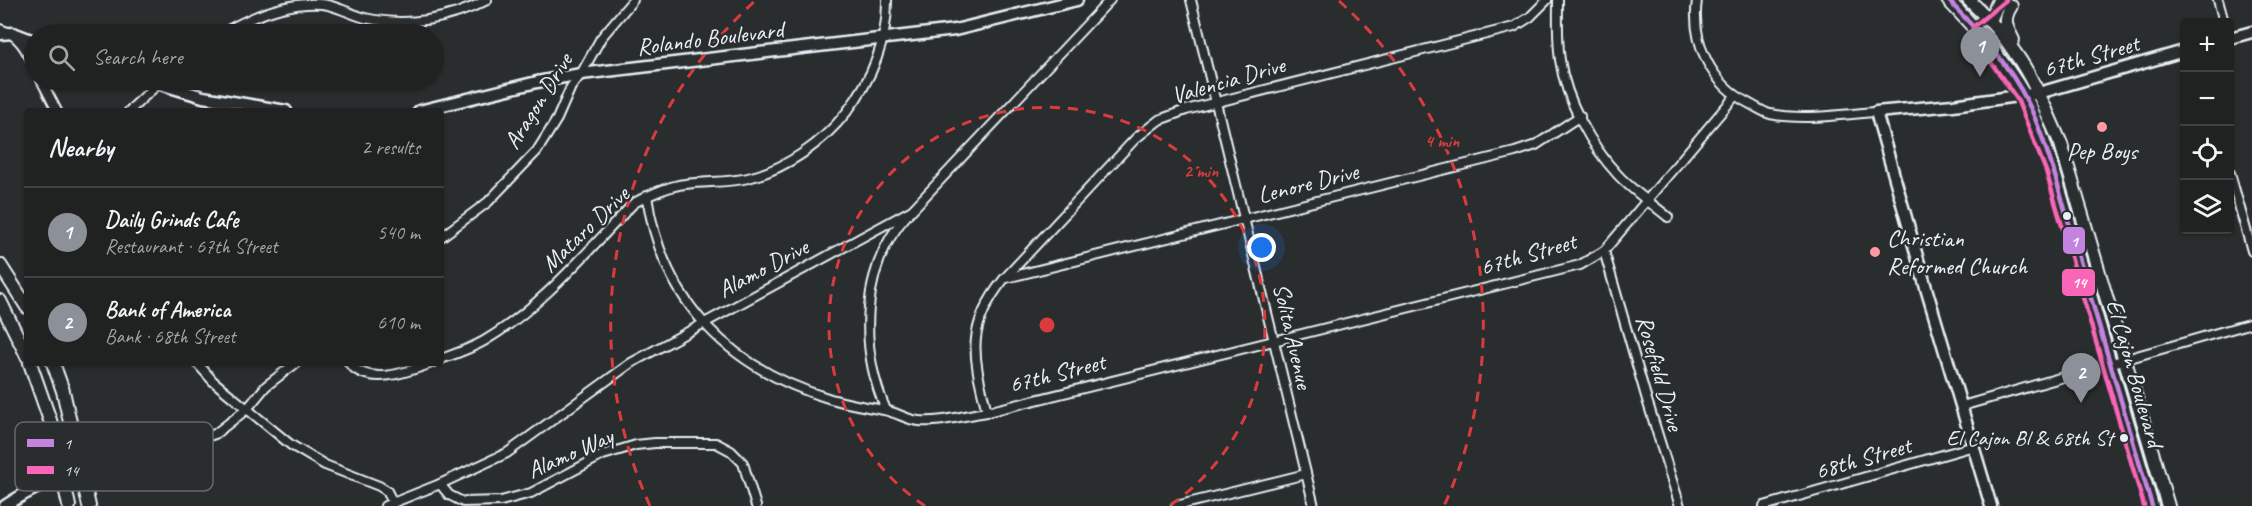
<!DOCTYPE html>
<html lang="en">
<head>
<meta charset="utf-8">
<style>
  :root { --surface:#202222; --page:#282a2a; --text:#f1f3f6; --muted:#a2a4a5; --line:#3d3f40; --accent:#8c9099 }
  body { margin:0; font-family:Caveat,sans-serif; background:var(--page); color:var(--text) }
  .controls { position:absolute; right:18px; top:18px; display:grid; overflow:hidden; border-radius:6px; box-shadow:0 2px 4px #0004 }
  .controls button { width:54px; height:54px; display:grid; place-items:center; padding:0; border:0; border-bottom:2px solid var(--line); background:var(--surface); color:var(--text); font:30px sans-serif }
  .you { position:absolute; left:1262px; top:248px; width:21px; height:21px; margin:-15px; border:4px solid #fff; border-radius:50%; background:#1a73e8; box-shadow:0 0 0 9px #1a73e833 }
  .badge { display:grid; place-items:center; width:39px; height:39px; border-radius:50%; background:var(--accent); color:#fff; font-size:20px; font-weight:700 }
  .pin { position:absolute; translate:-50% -50px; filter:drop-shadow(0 2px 3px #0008) }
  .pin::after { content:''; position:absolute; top:32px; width:21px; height:18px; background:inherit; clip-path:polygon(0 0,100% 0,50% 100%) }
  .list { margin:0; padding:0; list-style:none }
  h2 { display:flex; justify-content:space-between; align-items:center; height:78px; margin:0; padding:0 24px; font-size:26px }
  h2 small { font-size:20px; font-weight:400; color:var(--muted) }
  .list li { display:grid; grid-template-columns:39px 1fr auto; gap:18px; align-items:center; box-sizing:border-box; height:90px; padding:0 24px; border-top:2px solid var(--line) }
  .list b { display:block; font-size:22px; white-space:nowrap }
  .list p { margin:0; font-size:20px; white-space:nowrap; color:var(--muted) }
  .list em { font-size:20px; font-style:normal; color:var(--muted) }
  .icon { flex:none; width:33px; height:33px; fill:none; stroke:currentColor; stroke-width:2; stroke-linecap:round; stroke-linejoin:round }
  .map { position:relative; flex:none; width:2252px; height:506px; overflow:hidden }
  .search { position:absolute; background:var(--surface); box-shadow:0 2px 4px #0004; left:24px; top:24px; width:420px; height:66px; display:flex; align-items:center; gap:15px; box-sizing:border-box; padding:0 21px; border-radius:33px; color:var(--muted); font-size:22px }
  .panel { position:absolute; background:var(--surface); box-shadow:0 2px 4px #0004; left:24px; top:108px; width:420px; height:258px; border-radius:6px }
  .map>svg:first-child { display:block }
</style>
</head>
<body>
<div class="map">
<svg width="2252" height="506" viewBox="0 0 2252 506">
  <rect width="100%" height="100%" fill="#2a2d2e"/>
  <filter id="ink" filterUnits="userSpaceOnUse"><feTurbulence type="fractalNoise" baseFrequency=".0167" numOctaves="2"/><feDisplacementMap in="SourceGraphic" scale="12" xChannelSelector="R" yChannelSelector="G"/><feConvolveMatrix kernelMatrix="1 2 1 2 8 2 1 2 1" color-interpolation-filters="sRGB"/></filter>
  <g filter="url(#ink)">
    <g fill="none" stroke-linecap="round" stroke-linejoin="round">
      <defs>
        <g id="street">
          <path d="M1191,0L1314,506"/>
          <path d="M1558,0C1558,20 1557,40 1560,60C1566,100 1591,146 1618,175C1633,191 1651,203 1668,217"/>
          <path d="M1697,0C1691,43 1711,84 1750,104C1756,107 1763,112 1770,114C1805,121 1842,114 1876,112"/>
          <path d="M2218,0L2224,22"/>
          <path d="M0,29C19,35 26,49 34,66"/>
          <path d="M221,34C250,17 287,2 321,4C332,4 353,15 365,18C406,27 450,20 487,0"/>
          <path d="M41,80L57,111"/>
          <path d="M129,111L161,81"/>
          <path d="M2230,173L2252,251"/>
          <path d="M647,196C662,302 730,369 831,399C849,404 866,407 884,410C896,412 907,420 919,421C942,423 964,415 987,412L1580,265L1604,251L1735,96"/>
          <path d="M441,237L488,202L537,151L557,119L571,87L581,74L601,38L633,0"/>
          <path d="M1604,251L1647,400L1680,506"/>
          <path d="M1006,278L1515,152L1536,145L1580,116"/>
          <path d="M441,359C455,354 470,349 484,341C542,307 587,251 634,203C649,195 668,186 685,184C706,181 727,183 748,178C825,159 888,80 887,0"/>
          <path d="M197,363L213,381L291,445L325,465L379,486L387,491L393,503L392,506"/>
          <path d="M349,363C368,387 408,372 432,363"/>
          <path d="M1962,406L2252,323"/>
          <path d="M886,410C859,348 860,266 908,214"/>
          <path d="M987,412C973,355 965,328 1004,279L1136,138L1159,120L1186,110L1514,27L1530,17L1547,0"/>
          <path d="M82,472L140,458L215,434L247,409L266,386L296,363"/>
          <path d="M440,484L449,495L463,502L501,501L531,493L603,455L636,445L655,443H716L731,451L743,463L756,506"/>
          <path d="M385,506L440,484L507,453L631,363L912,210L1110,0"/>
          <path d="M1176,506L1306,474"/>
          <path d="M1764,506L1974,446"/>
        </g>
        <g id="secondary">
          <path d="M0,34L13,33L34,41"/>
          <path d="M2230,38L2252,32"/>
          <path d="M147,80L203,97L286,111"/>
          <path d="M419,111L537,82L581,74L955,30L1077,0"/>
          <path d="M5,506C29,490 54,478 82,472"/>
          <path d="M1991,506L1926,288L1876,112L1953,105L2039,93L2184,51"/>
        </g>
        <g id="primary">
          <path d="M1948,0C1976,29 2004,60 2024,95C2037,117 2044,145 2053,169L2152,506"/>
          <path d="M1969,0C1986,16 2002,33 2015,53C2035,81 2047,113 2061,144L2168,506"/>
          <path d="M2011,6C2002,20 2006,27 2013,40"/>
          <path d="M1990,21L1999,0"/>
          <path d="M0,265L27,307"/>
          <path d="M0,301L27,356"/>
          <path d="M30,363L52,426L69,506"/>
          <path d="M53,363L63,391L89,506"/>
        </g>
      </defs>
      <use href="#street" stroke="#e8f1f8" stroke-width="12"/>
      <use href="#secondary" stroke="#e8f1f8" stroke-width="15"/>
      <use href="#primary" stroke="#e8f1f8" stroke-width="16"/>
      <use href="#street" stroke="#2a2d2e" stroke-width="8"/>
      <use href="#secondary" stroke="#2a2d2e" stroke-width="10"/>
      <use href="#primary" stroke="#2a2d2e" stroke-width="12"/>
      <defs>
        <path id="bus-1" d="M1948,0C1978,31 2009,64 2028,103C2039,124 2045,147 2053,169L2152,506"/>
        <path id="bus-2" d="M2006,0L1973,27L1971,34L2017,99L2046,171L2144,506"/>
      </defs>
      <use href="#bus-1" stroke="#2a2d2e" stroke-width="9"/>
      <use href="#bus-2" stroke="#2a2d2e" stroke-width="9"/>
      <use href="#bus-1" stroke="#c483df" stroke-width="4.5"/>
      <use href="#bus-2" stroke="#fa66b7" stroke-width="4.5"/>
    </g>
  </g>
  <g fill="none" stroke="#d83c3d" stroke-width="3" stroke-dasharray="10 8">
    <path d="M925 506A218 218 0 1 1 1169 506"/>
    <path d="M650 506A436 436 0 0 1 755 1M1339 1A436 436 0 0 1 1444 506"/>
  </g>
  <g fill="#ff9aa2" stroke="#2a2d2e" stroke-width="2">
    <circle cx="2102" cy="127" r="6"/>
    <circle cx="1875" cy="252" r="6"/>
  </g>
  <g fill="#e8f1f8" stroke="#2a2d2e" stroke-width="2">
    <circle cx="2067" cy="216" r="5"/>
    <circle cx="2124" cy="438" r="5"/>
  </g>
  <g text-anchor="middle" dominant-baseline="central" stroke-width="5" stroke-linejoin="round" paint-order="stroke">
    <g font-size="22" fill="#e8f1f8" stroke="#2a2d2e" text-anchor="end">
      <text x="2113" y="438">El Cajon Bl &amp; 68th St</text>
    </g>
    <g font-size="24" fill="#e8f1f8" stroke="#2a2d2e">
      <text transform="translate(710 38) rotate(-7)">Rolando Boulevard</text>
      <text transform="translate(2091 56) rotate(-16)">67th Street</text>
      <text transform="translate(1228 80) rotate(-16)">Valencia Drive</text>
      <text transform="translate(538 101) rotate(-58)">Aragon Drive</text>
      <text transform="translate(1308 183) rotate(-14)">Lenore Drive</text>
      <text transform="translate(585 229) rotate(-44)">Mataro Drive</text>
      <text transform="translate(1528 254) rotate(-16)">67th Street</text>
      <text transform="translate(763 268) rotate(-28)">Alamo Drive</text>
      <text transform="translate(1293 336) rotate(77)">Solita Avenue</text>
      <text transform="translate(1057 373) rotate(-14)">67th Street</text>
      <text transform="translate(1660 373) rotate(74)">Rosefield Drive</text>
      <text transform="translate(2135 373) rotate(74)">El Cajon Boulevard</text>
      <text transform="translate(570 453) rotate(-24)">Alamo Way</text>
      <text transform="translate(1863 458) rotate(-16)">68th Street</text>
    </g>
    <g font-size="24" fill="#e8f1f8" stroke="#2a2d2e">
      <text x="2102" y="151">Pep Boys</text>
      <text x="1887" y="238" text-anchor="start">Christian<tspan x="1887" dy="28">Reformed Church</tspan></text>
    </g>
  </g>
  <rect x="15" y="422" width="198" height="69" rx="9" fill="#2a2d2e" stroke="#63686b" stroke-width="1.5"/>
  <rect x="27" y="439" width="27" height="8" fill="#c483df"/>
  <rect x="27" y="466" width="27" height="8" fill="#fa66b7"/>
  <g font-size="16" fill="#e8f1f8">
    <text x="64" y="449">1</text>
    <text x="64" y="476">14</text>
  </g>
  <circle cx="1047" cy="325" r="9" fill="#d83c3d" stroke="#2a2d2e" stroke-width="3"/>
  <g font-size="18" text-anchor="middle" font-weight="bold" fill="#d83c3d" stroke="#2a2d2e" stroke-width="5" stroke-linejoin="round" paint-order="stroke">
    <text x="1442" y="147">4 min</text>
    <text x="1201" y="177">2 min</text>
  </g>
  <g stroke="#2a2d2e" stroke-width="2">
    <rect x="2062" y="226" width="24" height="29" rx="6" fill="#c483df"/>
    <rect x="2061" y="268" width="35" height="29" rx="6" fill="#fa66b7"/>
  </g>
  <g font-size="16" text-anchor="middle" font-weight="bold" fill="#fff">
    <text x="2074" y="247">1</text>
    <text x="2079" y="288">14</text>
  </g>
</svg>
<div class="controls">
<button>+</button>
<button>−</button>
<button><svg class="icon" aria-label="locate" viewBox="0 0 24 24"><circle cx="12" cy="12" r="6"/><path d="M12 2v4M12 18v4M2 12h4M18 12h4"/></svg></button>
<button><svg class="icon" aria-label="layers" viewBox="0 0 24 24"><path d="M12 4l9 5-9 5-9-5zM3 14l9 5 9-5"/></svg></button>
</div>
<div class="you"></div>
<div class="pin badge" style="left:1980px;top:77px">1</div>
<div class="pin badge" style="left:2081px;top:403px">2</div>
<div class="search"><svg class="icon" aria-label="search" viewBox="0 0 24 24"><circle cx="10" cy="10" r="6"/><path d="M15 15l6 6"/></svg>Search here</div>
<section class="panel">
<h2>Nearby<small>2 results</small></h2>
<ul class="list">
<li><span class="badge">1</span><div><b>Daily Grinds Cafe</b><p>Restaurant · 67th Street</p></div><em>540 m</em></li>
<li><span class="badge">2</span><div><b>Bank of America</b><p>Bank · 68th Street</p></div><em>610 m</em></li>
</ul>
</section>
</div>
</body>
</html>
